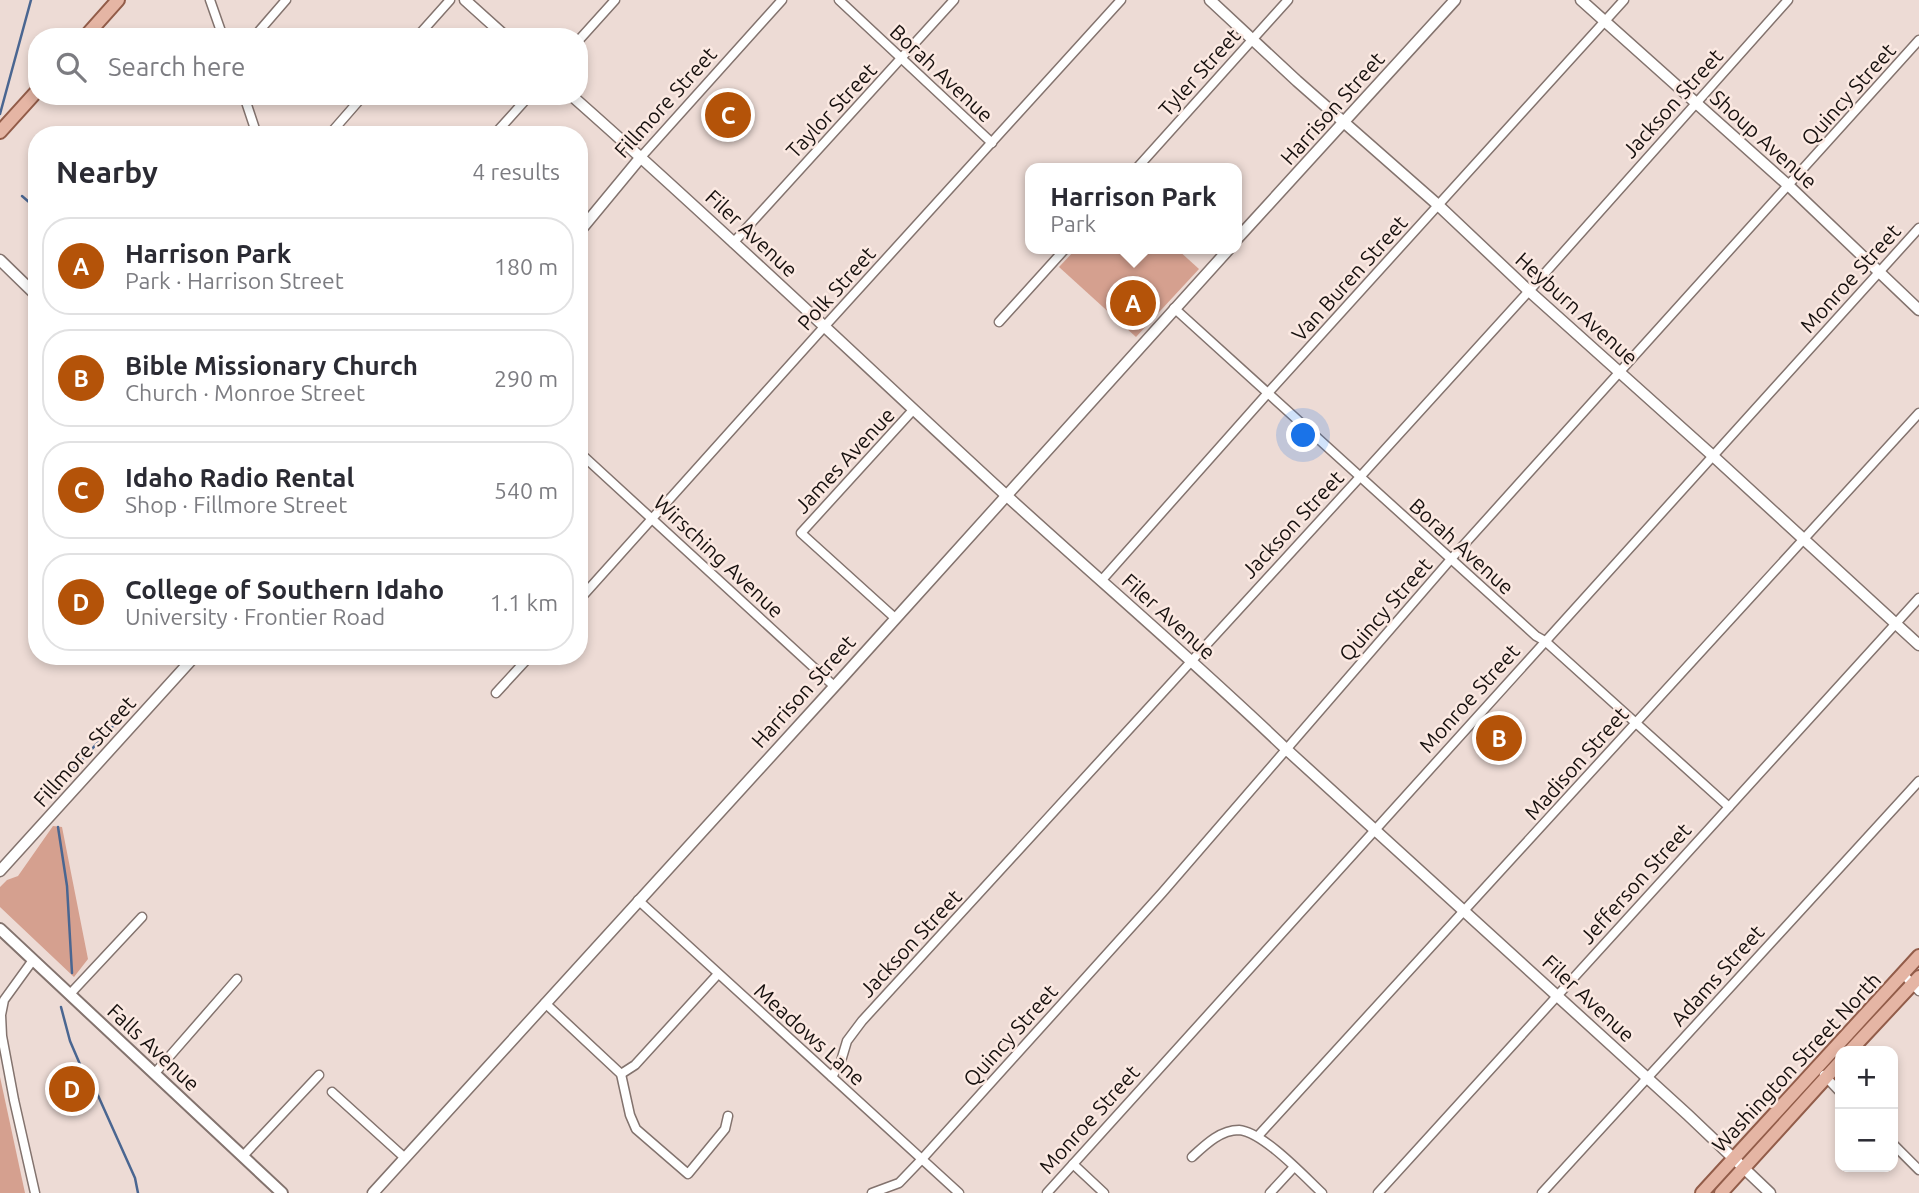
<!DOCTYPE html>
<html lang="en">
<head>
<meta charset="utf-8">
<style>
  :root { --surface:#fff; --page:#f2f2f3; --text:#2b2b33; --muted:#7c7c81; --line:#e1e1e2; --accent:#b45309 }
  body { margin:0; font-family:Ubuntu,sans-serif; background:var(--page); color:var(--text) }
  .controls { position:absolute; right:21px; bottom:21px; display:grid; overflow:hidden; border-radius:14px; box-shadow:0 4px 10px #0003 }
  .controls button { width:63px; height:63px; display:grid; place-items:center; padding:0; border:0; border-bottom:2px solid var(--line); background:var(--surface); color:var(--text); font:35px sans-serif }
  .you { position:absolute; left:1304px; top:436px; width:24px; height:24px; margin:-18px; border:5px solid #fff; border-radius:50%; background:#1a73e8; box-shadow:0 0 0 10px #1a73e833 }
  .badge { display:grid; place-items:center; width:46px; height:46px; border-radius:50%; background:var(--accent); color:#fff; font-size:23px; font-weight:700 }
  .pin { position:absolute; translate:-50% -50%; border:4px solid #fff; box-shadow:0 2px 7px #0006 }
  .popup { position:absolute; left:1025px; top:163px; width:217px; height:91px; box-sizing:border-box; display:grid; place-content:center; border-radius:14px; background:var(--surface); filter:drop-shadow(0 2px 5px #0005); font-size:23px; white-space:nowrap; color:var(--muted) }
  .popup b { font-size:26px; color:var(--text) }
  .popup::after { content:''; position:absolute; left:50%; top:100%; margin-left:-14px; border:14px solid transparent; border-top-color:var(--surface) }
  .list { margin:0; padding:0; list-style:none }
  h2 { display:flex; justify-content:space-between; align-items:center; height:91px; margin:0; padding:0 28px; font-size:30px }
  h2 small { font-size:23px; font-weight:400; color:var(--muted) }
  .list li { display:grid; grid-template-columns:46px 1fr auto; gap:21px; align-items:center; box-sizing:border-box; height:98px; margin:0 14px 14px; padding:0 14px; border:2px solid var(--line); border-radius:28px }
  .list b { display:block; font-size:26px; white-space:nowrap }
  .list p { margin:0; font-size:23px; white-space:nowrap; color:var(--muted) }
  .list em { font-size:23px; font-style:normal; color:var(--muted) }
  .icon { flex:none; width:38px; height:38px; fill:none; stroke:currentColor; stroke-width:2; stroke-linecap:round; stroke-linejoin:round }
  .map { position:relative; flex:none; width:1919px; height:1193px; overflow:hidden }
  .search { position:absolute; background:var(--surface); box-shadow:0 4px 10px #0003; left:28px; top:28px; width:560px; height:77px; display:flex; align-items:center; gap:18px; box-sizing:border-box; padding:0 24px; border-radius:28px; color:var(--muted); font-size:26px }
  .panel { position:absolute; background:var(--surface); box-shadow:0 4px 10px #0003; left:28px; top:126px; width:560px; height:539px; border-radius:28px }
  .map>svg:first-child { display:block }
</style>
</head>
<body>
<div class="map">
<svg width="1919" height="1193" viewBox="0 0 1919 1193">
  <rect width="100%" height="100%" fill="#eddbd5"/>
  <g fill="#d5a08f">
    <path d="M1076,249H1177L1199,269L1136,337L1059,267Z"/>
    <path d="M53,826L62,827L88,959L74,977L0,907V887L7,880L18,876Z"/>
    <path d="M0,1077L25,1193H0Z"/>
  </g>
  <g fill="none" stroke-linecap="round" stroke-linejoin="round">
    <g stroke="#4a6691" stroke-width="2.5">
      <path d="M0,114L31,0"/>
      <path d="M22,196L37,209"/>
      <path d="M54,797V790L115,724"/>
      <path d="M58,827L67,886L72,973"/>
      <path d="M61,1007L70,1041L82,1069L96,1091L135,1178L138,1193"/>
    </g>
    <defs>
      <g id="minor">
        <path d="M210,0L223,37"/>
        <path d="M839,0L992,143"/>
        <path d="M254,37L286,0"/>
        <path d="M417,37L450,0"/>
        <path d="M579,40L615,0"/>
        <path d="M244,96L257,135"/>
        <path d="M329,135L363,96"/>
        <path d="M494,135L529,96"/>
        <path d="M641,157L782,0"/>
        <path d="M1137,168L1288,0"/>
        <path d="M733,243L954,0"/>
        <path d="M1174,308L1536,636L1545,641L1729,807"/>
        <path d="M999,322L1065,249"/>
        <path d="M579,452L834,686"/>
        <path d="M1101,581L1267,394L1624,0"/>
        <path d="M579,600L824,327L1121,0"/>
        <path d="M895,618L801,533L913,410"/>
        <path d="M496,693L530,656"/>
        <path d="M638,900L959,1193"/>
        <path d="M33,960L4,1000L1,1015L2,1036L14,1100L35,1193"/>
        <path d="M1903,974L1919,991"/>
        <path d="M70,994L142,917"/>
        <path d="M545,1003L621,1074L630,1115L636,1129L688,1174L725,1129L728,1116"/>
        <path d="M155,1073L237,979"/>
        <path d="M621,1074L635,1065L718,974"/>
        <path d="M1824,1075L1840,1092"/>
        <path d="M832,1077L841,1061L847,1041L862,1021L1360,477L1529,291L1788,0"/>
        <path d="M332,1092L405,1158"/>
        <path d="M1258,1136L1919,413"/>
        <path d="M1893,1144L1919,1170"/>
        <path d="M243,1156L319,1075"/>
        <path d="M1192,1157C1205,1145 1220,1130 1239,1130C1263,1132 1304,1176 1322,1193"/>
        <path d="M1073,1164L1104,1193"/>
        <path d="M872,1193L899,1183L922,1159L1162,893L1451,559L1919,40"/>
        <path d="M1047,1193L1919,228"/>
        <path d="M1270,1193L1294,1167"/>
        <path d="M1378,1193L1919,598"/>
        <path d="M1542,1193L1919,781"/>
      </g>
      <g id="tertiary">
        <path d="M465,0L506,37"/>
        <path d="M1210,0L1297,81L1438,205L1529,291L1713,456L1919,645"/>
        <path d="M1581,0L1789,186L1919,310"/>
        <path d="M572,96C716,223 855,356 996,486C1092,574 1192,659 1286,749L1688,1115L1770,1193"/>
        <path d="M579,232L641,157"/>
        <path d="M1236,240L1455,0"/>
        <path d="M0,260L37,296"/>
        <path d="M0,871L195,656"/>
        <path d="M373,1193L842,678L1229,249"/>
      </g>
      <path id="secondary" d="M0,929L282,1193"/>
      <g id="primary">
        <path d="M85,37L118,0"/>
        <path d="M0,132L37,91"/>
        <path d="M1850,1051L1919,977"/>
        <path d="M1702,1193L1919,956"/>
        <path d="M1721,1193L1840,1062"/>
      </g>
    </defs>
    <use href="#minor" stroke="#83736e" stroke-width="11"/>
    <use href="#tertiary" stroke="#83736e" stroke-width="13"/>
    <use href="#secondary" stroke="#83736e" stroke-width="14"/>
    <use href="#primary" stroke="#925c49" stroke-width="16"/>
    <use href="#minor" stroke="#fff" stroke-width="8"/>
    <use href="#tertiary" stroke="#fff" stroke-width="10"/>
    <use href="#secondary" stroke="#fff" stroke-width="10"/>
    <use href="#primary" stroke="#e5b5a4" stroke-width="12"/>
  </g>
  <g text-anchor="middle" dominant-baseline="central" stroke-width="5" stroke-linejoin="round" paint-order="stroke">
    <g font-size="21" fill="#17110f" stroke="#fbe9e2">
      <text transform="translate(1199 72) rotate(-48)">Tyler Street</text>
      <text transform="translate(942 73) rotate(43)">Borah Avenue</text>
      <text transform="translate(1848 94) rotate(-48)">Quincy Street</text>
      <text transform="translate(665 102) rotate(-48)">Fillmore Street</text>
      <text transform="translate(1672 103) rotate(-48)">Jackson Street</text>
      <text transform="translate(1332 108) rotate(-48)">Harrison Street</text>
      <text transform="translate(831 110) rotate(-47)">Taylor Street</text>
      <text transform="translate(1764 139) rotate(42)">Shoup Avenue</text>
      <text transform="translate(752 233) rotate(43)">Filer Avenue</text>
      <text transform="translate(1349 278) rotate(-48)">Van Buren Street</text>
      <text transform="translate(1850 278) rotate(-48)">Monroe Street</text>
      <text transform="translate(836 288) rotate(-48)">Polk Street</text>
      <text transform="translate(1577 308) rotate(42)">Heyburn Avenue</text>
      <text transform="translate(844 460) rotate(-47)">James Avenue</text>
      <text transform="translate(1292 524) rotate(-47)">Jackson Street</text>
      <text transform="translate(1462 546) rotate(42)">Borah Avenue</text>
      <text transform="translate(719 556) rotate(43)">Wirsching Avenue</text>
      <text transform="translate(1385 609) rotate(-49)">Quincy Street</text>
      <text transform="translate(1169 616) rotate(42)">Filer Avenue</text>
      <text transform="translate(803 691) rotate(-48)">Harrison Street</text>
      <text transform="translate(1469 698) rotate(-48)">Monroe Street</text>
      <text transform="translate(84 751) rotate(-48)">Fillmore Street</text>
      <text transform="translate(1576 763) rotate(-48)">Madison Street</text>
      <text transform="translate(1635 883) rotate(-48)">Jefferson Street</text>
      <text transform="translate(910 943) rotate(-47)">Jackson Street</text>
      <text transform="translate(1717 975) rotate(-48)">Adams Street</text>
      <text transform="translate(1589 998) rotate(43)">Filer Avenue</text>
      <text transform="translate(810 1034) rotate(42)">Meadows Lane</text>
      <text transform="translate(1010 1035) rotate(-48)">Quincy Street</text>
      <text transform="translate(154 1047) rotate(43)">Falls Avenue</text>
      <text transform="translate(1796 1062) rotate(-47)">Washington Street North</text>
      <text transform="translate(1089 1119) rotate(-48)">Monroe Street</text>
    </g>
  </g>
</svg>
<div class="controls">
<button>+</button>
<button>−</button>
</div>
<div class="you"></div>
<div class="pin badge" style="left:1133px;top:303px">A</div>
<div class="popup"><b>Harrison Park</b>Park</div>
<div class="pin badge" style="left:1499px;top:738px">B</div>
<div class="pin badge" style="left:728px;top:115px">C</div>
<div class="pin badge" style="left:72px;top:1089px">D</div>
<div class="search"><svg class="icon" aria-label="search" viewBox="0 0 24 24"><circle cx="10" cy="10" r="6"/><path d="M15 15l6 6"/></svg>Search here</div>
<section class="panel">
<h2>Nearby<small>4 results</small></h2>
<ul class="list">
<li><span class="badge">A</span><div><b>Harrison Park</b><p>Park · Harrison Street</p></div><em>180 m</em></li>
<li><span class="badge">B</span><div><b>Bible Missionary Church</b><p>Church · Monroe Street</p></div><em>290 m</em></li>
<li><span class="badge">C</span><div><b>Idaho Radio Rental</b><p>Shop · Fillmore Street</p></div><em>540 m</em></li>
<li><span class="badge">D</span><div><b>College of Southern Idaho</b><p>University · Frontier Road</p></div><em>1.1 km</em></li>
</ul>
</section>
</div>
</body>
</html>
